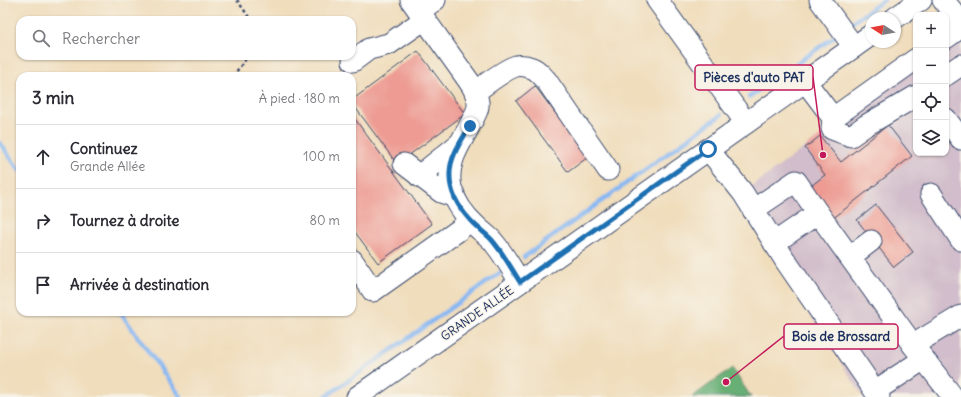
<!DOCTYPE html>
<html lang="fr">
<head>
<meta charset="utf-8">
<style>
  :root { --surface:#fff; --page:#f2f2f3; --text:#2b2b33; --muted:#7c7c81; --line:#e1e1e2 }
  body { margin:0; font-family:Delius,sans-serif; background:var(--page); color:var(--text) }
  .controls { position:absolute; right:12px; top:12px; display:grid; overflow:hidden; border-radius:8px; box-shadow:0 1px 3px #0004 }
  .controls button { width:36px; height:36px; display:grid; place-items:center; padding:0; border:0; border-bottom:1px solid var(--line); background:var(--surface); color:var(--text); font:20px sans-serif }
  .compass { position:absolute; left:865px; top:12px; width:36px; height:36px; border-radius:50%; background:var(--surface); box-shadow:0 1px 3px #0004; rotate:281deg }
  .stop { position:absolute; width:12px; height:12px; margin:-9px; border:3px solid #1f6fb2; border-radius:50%; background:#fff }
  .stop.end { background:#1f6fb2; border-color:#fff; box-shadow:0 1px 4px #0008 }
  .list { margin:0; padding:0; list-style:none }
  h2 { display:flex; justify-content:space-between; align-items:center; height:52px; margin:0; padding:0 16px; font-size:17px }
  h2 small { font-size:13px; font-weight:400; color:var(--muted) }
  .list li { display:grid; grid-template-columns:26px 1fr auto; gap:12px; align-items:center; box-sizing:border-box; height:64px; padding:0 16px; border-top:1px solid var(--line) }
  .list b { display:block; font-size:15px; white-space:nowrap }
  .list p { margin:0; font-size:13px; white-space:nowrap; color:var(--muted) }
  .list em { font-size:13px; font-style:normal; color:var(--muted) }
  .icon { flex:none; width:22px; height:22px; fill:none; stroke:currentColor; stroke-width:2; stroke-linecap:round; stroke-linejoin:round }
  .map { position:relative; flex:none; width:961px; height:397px; overflow:hidden }
  .search { position:absolute; background:var(--surface); box-shadow:0 1px 3px #0004; left:16px; top:16px; width:340px; height:44px; display:flex; align-items:center; gap:10px; box-sizing:border-box; padding:0 14px; border-radius:12px; color:var(--muted); font-size:15px }
  .panel { position:absolute; background:var(--surface); box-shadow:0 1px 3px #0004; left:16px; top:72px; width:340px; height:244px; border-radius:12px }
  .map>svg:first-child { display:block }
</style>
</head>
<body>
<div class="map">
<svg width="961" height="397" viewBox="0 0 961 397">
  <rect width="100%" height="100%" fill="#f7f3e8"/>
  <filter id="ink" filterUnits="userSpaceOnUse"><feTurbulence type="fractalNoise" baseFrequency=".025" numOctaves="2"/><feDisplacementMap in="SourceGraphic" scale="8" xChannelSelector="R" yChannelSelector="G"/><feConvolveMatrix kernelMatrix="1 2 1 2 8 2 1 2 1" color-interpolation-filters="sRGB"/></filter>
  <filter id="wash" filterUnits="userSpaceOnUse"><feTurbulence type="fractalNoise" baseFrequency=".012" numOctaves="4" result="noise"/><feDisplacementMap in="SourceGraphic" scale="16" xChannelSelector="R" yChannelSelector="G"/><feGaussianBlur stdDeviation="0.9" result="paint"/><feColorMatrix in="noise" values="0 0 0 0 0 0 0 0 0 0 0 0 0 0 0 0 0 1.4 0 .05"/><feComposite in="paint" operator="in"/></filter>
  <g filter="url(#wash)">
    <rect width="100%" height="100%" fill="#f0ddbc"/>
    <path fill="#d1bdcb" d="M961,34V397H863L735,199L820,136L832,129L916,67V153H946V45Z"/>
    <path fill="#68af75" stroke="#426f6a" d="M732,368L751,397H692Z"/>
    <g fill="none" stroke-linecap="round" stroke-linejoin="round">
      <g stroke="#87b8f3" stroke-width="4.5">
        <path d="M850,24L884,0"/>
        <path d="M749,97L834,37"/>
        <path d="M0,143L20,171"/>
        <path d="M524,257L721,115"/>
        <path d="M120,312L181,397"/>
        <path d="M325,397L500,273"/>
      </g>
    </g>
    <g id="blocks">
      <g fill="#ed9b93">
        <path d="M418,51L465,114L397,164L352,103V100Z"/>
        <path d="M535,86L588,157L568,172L516,101Z"/>
        <path d="M352,115L432,224L378,263L352,228Z"/>
        <path d="M888,125L912,156L831,220L807,189L825,175L805,148L820,136L841,162Z"/>
        <path d="M876,205L913,252L894,267L857,220Z"/>
      </g>
    </g>
  </g>
  <g filter="url(#ink)">
    <use href="#blocks" fill-opacity="0" stroke="#3b496c" stroke-width="1"/>
    <g fill="none" stroke-linecap="round" stroke-linejoin="round">
      <defs>
        <g id="minor">
          <path d="M411,0L468,80C473,87 477,93 478,102C479,108 476,113 473,119C463,141 445,161 451,187C455,203 465,216 477,227C483,233 490,237 495,244C504,255 512,269 520,282"/>
          <path d="M657,0L746,123"/>
          <path d="M820,0L854,47"/>
          <path d="M943,0L954,13L957,30L946,38"/>
          <path d="M419,11L435,0"/>
          <path d="M895,18L921,0"/>
          <path d="M353,61L369,49L389,44L425,19"/>
          <path d="M946,75L961,65"/>
          <path d="M805,81L833,118L916,59"/>
          <path d="M475,92C485,85 505,69 516,66C521,65 527,66 532,68C538,70 542,76 546,80L608,170"/>
          <path d="M833,118L832,129L851,136L865,126L916,96"/>
          <path d="M946,119L961,139"/>
          <path d="M708,149L743,193L785,260L879,397"/>
          <path d="M404,164L441,192L450,195L454,194"/>
          <path d="M419,176L459,144"/>
          <path d="M931,194L961,240"/>
          <path d="M753,210L796,181L818,213"/>
          <path d="M774,243L818,213L913,345L953,397"/>
          <path d="M850,257L871,241"/>
          <path d="M352,260L373,291L459,230L470,220"/>
          <path d="M913,345L961,316"/>
          <path d="M875,391L924,359"/>
          <path d="M357,397L871,35"/>
        </g>
      </defs>
      <use href="#minor" stroke="#3b496c" stroke-width="23"/>
      <g stroke="#3b496c" stroke-width="2.5" stroke-dasharray="3 3" stroke-linecap="butt">
        <path d="M237,0L251,20"/>
        <path d="M233,76L248,56"/>
      </g>
      <use href="#minor" stroke="#fff" stroke-width="21"/>
    </g>
  </g>
  <g fill="none" stroke-linecap="round" stroke-linejoin="round" filter="url(#ink)">
    <path stroke="#1f6fb2" stroke-width="5" d="M470,126C462,140 450,156 450,173C449,191 459,208 470,220C476,227 484,232 491,239C502,251 511,268 520,282L708,149"/>
  </g>
  <g text-anchor="middle" dominant-baseline="central" stroke-width="3" stroke-linejoin="round" paint-order="stroke">
    <g font-size="12" fill="#1b2f5e" stroke="#f7f3e8">
      <text transform="translate(477 313) rotate(-35)">GRANDE ALLÉE</text>
    </g>
  </g>
  <path fill="none" stroke="#c2185b" stroke-width="1.5" d="M823 155L813 77M726 382L784 336"/>
  <g fill="#c2185b" stroke="#f7f3e8" stroke-width="1.5">
    <circle cx="823" cy="155" r="4"/>
    <circle cx="726" cy="382" r="4"/>
  </g>
  <g fill="#f7f3e8" stroke="#c2185b" stroke-width="1.5">
    <rect x="695" y="65" width="118" height="25" rx="4"/>
    <rect x="784" y="324" width="114" height="25" rx="4"/>
  </g>
  <g font-size="13" text-anchor="middle" font-weight="bold" fill="#1b2f5e">
    <text x="754" y="82">Pièces d'auto PAT</text>
    <text x="841" y="341">Bois de Brossard</text>
  </g>
</svg>
<div class="controls">
<button>+</button>
<button>−</button>
<button><svg class="icon" aria-label="locate" viewBox="0 0 24 24"><circle cx="12" cy="12" r="6"/><path d="M12 2v4M12 18v4M2 12h4M18 12h4"/></svg></button>
<button><svg class="icon" aria-label="layers" viewBox="0 0 24 24"><path d="M12 4l9 5-9 5-9-5zM3 14l9 5 9-5"/></svg></button>
</div>
<svg class="compass" viewBox="-18 -18 36 36"><path d="M0-13l5 13h-10z" fill="#e53935"/><path d="M0 13l5-13h-10z" fill="#7c7c81"/></svg>
<div class="stop" style="left:708px;top:149px"></div>
<div class="stop end" style="left:470px;top:126px"></div>
<div class="search"><svg class="icon" aria-label="search" viewBox="0 0 24 24"><circle cx="10" cy="10" r="6"/><path d="M15 15l6 6"/></svg>Rechercher</div>
<section class="panel">
<h2>3 min<small>À pied · 180 m</small></h2>
<ul class="list">
<li><svg class="icon" aria-label="ahead" viewBox="0 0 24 24"><path d="M12 20V5M6 11l6-6 6 6"/></svg><div><b>Continuez</b><p>Grande Allée</p></div><em>100 m</em></li>
<li><svg class="icon" aria-label="right" viewBox="0 0 24 24"><path d="M7 20v-9h11M14 6l5 5-5 5"/></svg><div><b>Tournez à droite</b></div><em>80 m</em></li>
<li><svg class="icon" aria-label="arrive" viewBox="0 0 24 24"><path d="M6 21V4h12l-3 4 3 4H6"/></svg><div><b>Arrivée à destination</b></div></li>
</ul>
</section>
</div>
</body>
</html>
